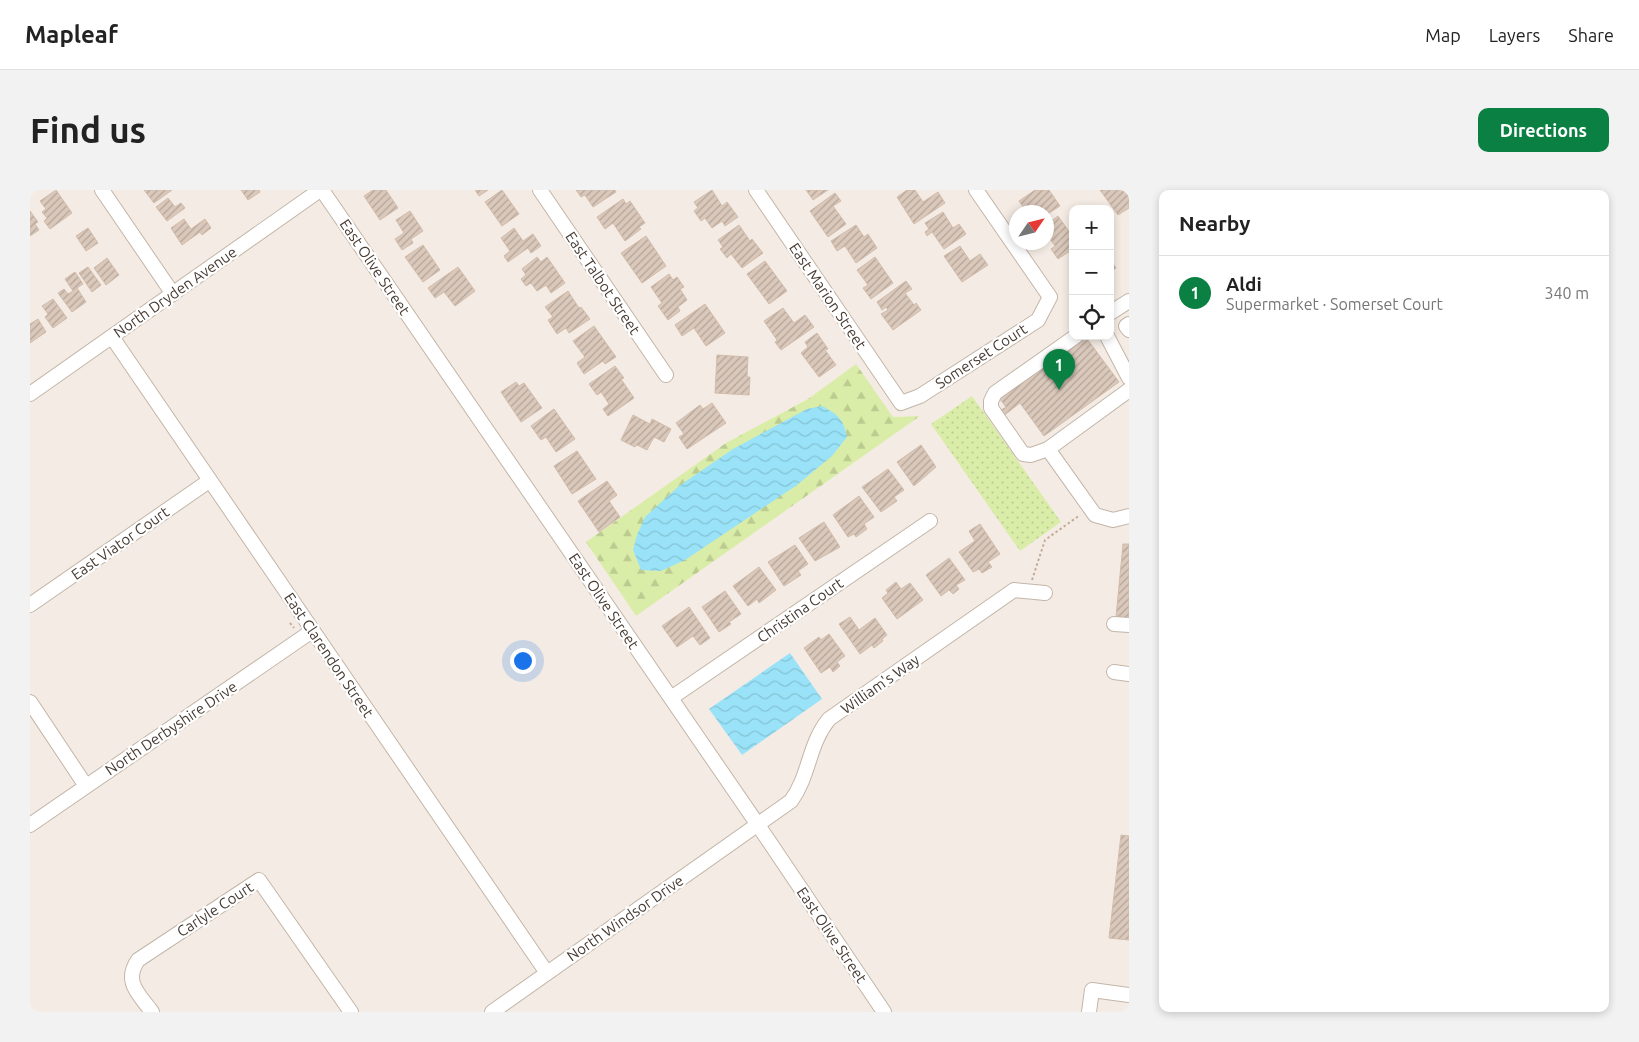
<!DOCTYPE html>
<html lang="en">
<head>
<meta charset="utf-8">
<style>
  :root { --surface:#fff; --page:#f2f2f2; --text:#222; --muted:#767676; --line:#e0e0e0; --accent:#0b8043 }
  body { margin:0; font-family:Ubuntu,sans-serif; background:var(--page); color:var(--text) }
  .controls { position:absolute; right:15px; top:15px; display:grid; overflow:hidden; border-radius:10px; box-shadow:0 2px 8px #0003 }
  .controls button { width:45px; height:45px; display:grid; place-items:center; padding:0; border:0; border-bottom:1px solid var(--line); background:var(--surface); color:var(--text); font:25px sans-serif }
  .compass { position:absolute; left:979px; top:15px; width:45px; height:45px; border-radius:50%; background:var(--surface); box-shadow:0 2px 8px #0003; rotate:55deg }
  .you { position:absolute; left:492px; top:470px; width:18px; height:18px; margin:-12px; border:4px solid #fff; border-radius:50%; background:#1a73e8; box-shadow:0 0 0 8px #1a73e833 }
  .badge { display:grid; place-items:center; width:32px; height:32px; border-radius:50%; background:var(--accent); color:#fff; font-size:16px; font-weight:700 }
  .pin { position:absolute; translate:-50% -41px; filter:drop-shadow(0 1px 2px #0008) }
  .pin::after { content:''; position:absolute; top:26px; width:18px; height:15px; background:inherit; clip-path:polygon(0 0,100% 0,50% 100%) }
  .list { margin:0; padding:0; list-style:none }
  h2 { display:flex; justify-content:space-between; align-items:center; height:65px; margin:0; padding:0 20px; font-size:21px }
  h2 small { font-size:16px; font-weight:400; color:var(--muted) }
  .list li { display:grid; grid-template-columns:32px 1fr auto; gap:15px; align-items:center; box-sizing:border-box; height:75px; padding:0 20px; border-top:1px solid var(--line) }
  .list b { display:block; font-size:19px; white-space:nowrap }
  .list p { margin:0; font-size:16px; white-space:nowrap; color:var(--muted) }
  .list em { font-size:16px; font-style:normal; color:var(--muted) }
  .icon { flex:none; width:28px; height:28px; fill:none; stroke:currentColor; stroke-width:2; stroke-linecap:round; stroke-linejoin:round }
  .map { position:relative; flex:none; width:1099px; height:822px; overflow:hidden; border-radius:10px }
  header { display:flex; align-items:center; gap:30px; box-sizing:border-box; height:70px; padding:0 25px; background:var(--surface); border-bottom:1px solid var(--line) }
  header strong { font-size:24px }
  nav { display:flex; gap:28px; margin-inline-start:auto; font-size:18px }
  .intro { display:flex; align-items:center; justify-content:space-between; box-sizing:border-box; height:120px; padding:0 30px }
  h1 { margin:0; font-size:35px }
  .button { padding:12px 22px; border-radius:10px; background:var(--accent); color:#fff; font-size:18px; font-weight:700 }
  main { display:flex; gap:30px; padding:0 30px }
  aside { flex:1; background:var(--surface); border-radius:10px; box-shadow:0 2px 8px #0003 }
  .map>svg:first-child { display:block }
</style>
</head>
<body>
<header>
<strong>Mapleaf</strong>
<nav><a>Map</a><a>Layers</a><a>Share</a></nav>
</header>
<div class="intro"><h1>Find us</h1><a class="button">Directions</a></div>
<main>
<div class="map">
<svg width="1099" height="822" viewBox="0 0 1099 822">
  <defs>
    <pattern id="grass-dots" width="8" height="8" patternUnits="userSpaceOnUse" patternTransform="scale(1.25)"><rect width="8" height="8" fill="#daeda8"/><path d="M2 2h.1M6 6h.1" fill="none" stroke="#bccc91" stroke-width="1.8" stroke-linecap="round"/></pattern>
    <pattern id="forest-firs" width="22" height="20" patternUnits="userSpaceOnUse" patternTransform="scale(1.25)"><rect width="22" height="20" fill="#daeda8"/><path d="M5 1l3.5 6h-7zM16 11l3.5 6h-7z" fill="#bccc91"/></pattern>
    <pattern id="water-waves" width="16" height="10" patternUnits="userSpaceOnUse" patternTransform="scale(1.25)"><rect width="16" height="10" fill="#99e2f8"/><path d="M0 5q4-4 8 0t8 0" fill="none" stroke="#85c3d5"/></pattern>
    <pattern id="building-hatch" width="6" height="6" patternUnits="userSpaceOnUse" patternTransform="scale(1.25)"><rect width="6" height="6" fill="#dac8bb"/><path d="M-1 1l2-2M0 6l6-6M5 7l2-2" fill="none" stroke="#b3a499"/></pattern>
  </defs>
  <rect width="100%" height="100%" fill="#f4ece4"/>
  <path fill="url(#grass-dots)" d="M942,206L1031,332L990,361L901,234Z"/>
  <path fill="url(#forest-firs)" d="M826,174L863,227L890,226L606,426L556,352L696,253L778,209Z"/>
  <g fill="url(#water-waves)">
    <path d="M792,216C808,225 813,228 817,247L802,266L767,295L655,370L631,381L611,380L603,360L607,345L615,327L649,296L703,259L777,219Z"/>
    <path d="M760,463L792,509L712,565L679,519Z"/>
  </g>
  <g fill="url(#building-hatch)" stroke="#d2bcaa">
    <path d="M26,0L42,23L20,39L14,31L17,28L12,22L16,19L10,11Z"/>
    <path d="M114,0H142L124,13Z"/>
    <path d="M211,0H229L230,2L218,10Z"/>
    <path d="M343,0H356L368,18L350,30L334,6Z"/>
    <path d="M445,0H458L449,6Z"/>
    <path d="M472,0L489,24L472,36L455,12Z"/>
    <path d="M546,0H585L586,2L563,17L555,5L551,7Z"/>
    <path d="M682,0L692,16L697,12L708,27L695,36L692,31L682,38L675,28L671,31L664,21L668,18L664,12Z"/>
    <path d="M776,0H798L783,10Z"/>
    <path d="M877,0H885L893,12L908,2L915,13L884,34L867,7Z"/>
    <path d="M1005,0H1019L1030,16L1016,25V22H1007L1003,17L996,21L989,11Z"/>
    <path d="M1070,0H1096L1099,4V18L1088,25Z"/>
    <path d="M805,3L811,11L803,16L816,34L798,47L780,21Z"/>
    <path d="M138,8L145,17L151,13L155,18L137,31L126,17Z"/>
    <path d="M593,9L596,14L600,11L615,33L609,37L611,39L595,51L583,33L575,39L567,27Z"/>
    <path d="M0,21L8,32L5,34L9,40L0,46Z"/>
    <path d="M380,21L393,41L381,49L383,53L372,60L365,49L374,43L366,30Z"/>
    <path d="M913,22L923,38L929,34L936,44L914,59L902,42L897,46L895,42L899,39L895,33Z"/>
    <path d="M1028,26L1043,47V59L1028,69L1021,59L1025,56L1020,49L1016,50V35Z"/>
    <path d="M154,29L161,39L175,29L181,38L172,45L170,42L152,55L141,38Z"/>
    <path d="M709,35L720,51L722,49L733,63L712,78L701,64L697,68L690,59L693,57L688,50Z"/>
    <path d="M826,35L834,47L838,44L847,58L826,73L815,56L807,61L801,51Z"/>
    <path d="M58,38L68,53L56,61L46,46Z"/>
    <path d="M484,38L493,51L503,44L511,56L501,63L498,58L478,72L474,66L480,61L471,48Z"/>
    <path d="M616,46L636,76L612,93L591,63Z"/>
    <path d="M393,55L410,80L393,92L375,67Z"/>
    <path d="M930,56L940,71L950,64L958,75L932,92L914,66Z"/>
    <path d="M507,67L511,72L517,67L535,93L521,103L516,95L507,101L501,93L496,96L491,89L496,85L492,79Z"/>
    <path d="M845,67L863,93L841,109L833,98L838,95L827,80Z"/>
    <path d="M77,68L89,85L76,95L64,78Z"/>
    <path d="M1080,69L1086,78L1080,82Z"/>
    <path d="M735,71L757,101L739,114L717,84Z"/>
    <path d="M58,77L71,95L62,102L49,83Z"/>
    <path d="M428,77L445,101L425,116L414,102L405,108L398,98Z"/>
    <path d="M45,82L53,94L47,98L56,112L42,122L28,103L34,99L38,104L43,101L35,89Z"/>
    <path d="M639,84L643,90L647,87L654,97L650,99L657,110L648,117L650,121L638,130L628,116L632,113L621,97Z"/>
    <path d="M876,91L882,99L875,103L884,115L886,113L891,120L863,140L851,124L858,120L856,117L852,120L847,112Z"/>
    <path d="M538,101L549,118L551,117L560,129L539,143L536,138L527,144L518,130L523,127L515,117Z"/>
    <path d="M23,109L37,128L23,138L15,127L18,124L12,116Z"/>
    <path d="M675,114L695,143L676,156L664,138L652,146L645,135Z"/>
    <path d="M753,118L764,133L775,125L784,137L751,160L745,152L747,150L734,131Z"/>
    <path d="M8,129L16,142L0,153V134Z"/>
    <path d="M564,136L586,167L575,174L573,171L554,184L547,173L555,167L543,151Z"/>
    <path d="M787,143L798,159L795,160L806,175L789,187L771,163L778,157L775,152Z"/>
    <path d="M1055,146L1089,192L1014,246L990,213L972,227L968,222L976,217L969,208Z"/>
    <path d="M687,165L718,167L717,187H720L719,205L685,203Z"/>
    <path d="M585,176L594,188L591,189L604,208L578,226L573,219L579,214L571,202L567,205L559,194Z"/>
    <path d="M486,192L489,196L494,193L512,218L491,232L471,202Z"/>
    <path d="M682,213L696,233L657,259L649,247L654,244L646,233L670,215L673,219Z"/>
    <path d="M524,219L545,249L526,262L516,247L511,250L501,236Z"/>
    <path d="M603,225L620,234L622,229L641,239L634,252L624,247L617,260L607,255L605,257L591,250Z"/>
    <path d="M891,255L906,277L884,296L867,272Z"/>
    <path d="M547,261L566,289L542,304L524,276Z"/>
    <path d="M858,279L874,300L864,307L867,311L851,322L832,297Z"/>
    <path d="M577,291L587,305L579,311L590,327L569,342L548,311Z"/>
    <path d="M829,306L844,327L834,334L837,339L826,347L824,344L818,347L803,325Z"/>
    <path d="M794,332L810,357L785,371L769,348Z"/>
    <path d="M950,334L970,364L958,372L962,377L952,383L949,379L943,382L929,362L945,351L939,341Z"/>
    <path d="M1093,354H1099V428L1086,427Z"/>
    <path d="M765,355L778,374L768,381L771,385L754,396L738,372Z"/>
    <path d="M919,368L935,390L926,395L929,399L923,404L919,400L911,406L896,385Z"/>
    <path d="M729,377L746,400L729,413L727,409L718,416L703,396Z"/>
    <path d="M866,392L871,399L880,393L893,410L867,429L852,408L858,403L856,400Z"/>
    <path d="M695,401L711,424L699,432L701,434L689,442L672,417Z"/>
    <path d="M659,417L680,448L670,455L663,446L647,457L632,436Z"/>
    <path d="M820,427L829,440L845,428L857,445L852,449L853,451L844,458L842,455L830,464L809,434Z"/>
    <path d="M799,444L815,466L807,472L810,476L803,482L800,477L791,483L774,458L789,447L791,450Z"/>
    <path d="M1091,645L1099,646V750L1079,748Z"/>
  </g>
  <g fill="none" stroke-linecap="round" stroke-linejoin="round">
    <defs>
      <g id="minor">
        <path d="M72,0L143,104"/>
        <path d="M292,0L728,635L854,822"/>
        <path d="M510,0L636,185"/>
        <path d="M726,0L871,213L890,206L1008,130L1020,107L946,0"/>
        <path d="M1080,123L1099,111"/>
        <path d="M1099,134L1096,136L1099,140"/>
        <path d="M1046,146L965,203L961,211V218L993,264L1001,265L1018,259L1099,200"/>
        <path d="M1077,146L1099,188"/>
        <path d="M82,147L517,783"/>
        <path d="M0,204L290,0"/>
        <path d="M1018,259L1065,325L1083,330L1099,326"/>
        <path d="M0,415L179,291"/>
        <path d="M1084,434L1099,435"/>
        <path d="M1084,482L1099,484"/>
        <path d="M641,508L900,331"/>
        <path d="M0,512L56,596"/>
        <path d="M0,635L282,441"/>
        <path d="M122,822C109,804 93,792 108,770L229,690L321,822"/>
        <path d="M462,822L761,611C780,585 778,555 799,529L984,400L1015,403"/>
        <path d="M1059,822L1062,800L1099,805"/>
      </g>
    </defs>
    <use href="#minor" stroke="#c3b5a8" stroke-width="16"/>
    <g stroke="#c3ab95" stroke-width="2" stroke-dasharray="2.5 2.5" stroke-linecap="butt">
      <path d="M1002,390L1015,350L1050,325"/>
      <path d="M260,433L264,438"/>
    </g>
    <use href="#minor" stroke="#fff" stroke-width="14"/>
  </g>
  <g text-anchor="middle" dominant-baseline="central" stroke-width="4.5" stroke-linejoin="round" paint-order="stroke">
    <g font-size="15" fill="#463b33" stroke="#fff">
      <text transform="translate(345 77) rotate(56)">East Olive Street</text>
      <text transform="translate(573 93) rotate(56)">East Talbot Street</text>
      <text transform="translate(145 102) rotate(-35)">North Dryden Avenue</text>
      <text transform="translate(798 106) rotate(56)">East Marion Street</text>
      <text transform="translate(951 166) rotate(-33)">Somerset Court</text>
      <text transform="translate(90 353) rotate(-35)">East Viator Court</text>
      <text transform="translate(574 411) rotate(56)">East Olive Street</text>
      <text transform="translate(770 420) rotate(-35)">Christina Court</text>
      <text transform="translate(299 465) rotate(56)">East Clarendon Street</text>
      <text transform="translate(850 494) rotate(-35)">William's Way</text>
      <text transform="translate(141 538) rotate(-34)">North Derbyshire Drive</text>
      <text transform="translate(185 719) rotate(-33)">Carlyle Court</text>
      <text transform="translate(595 728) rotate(-35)">North Windsor Drive</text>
      <text transform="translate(802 745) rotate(56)">East Olive Street</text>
    </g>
  </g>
</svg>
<div class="controls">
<button>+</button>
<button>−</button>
<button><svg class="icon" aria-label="locate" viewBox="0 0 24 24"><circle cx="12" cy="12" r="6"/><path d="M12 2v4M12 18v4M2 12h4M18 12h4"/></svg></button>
</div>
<svg class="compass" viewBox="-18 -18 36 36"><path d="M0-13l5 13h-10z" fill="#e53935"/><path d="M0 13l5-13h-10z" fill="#767676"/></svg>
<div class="you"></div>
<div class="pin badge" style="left:1029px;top:200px">1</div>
</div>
<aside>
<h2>Nearby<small></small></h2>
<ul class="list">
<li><span class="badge">1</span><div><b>Aldi</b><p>Supermarket · Somerset Court</p></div><em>340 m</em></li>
</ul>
</aside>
</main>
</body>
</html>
